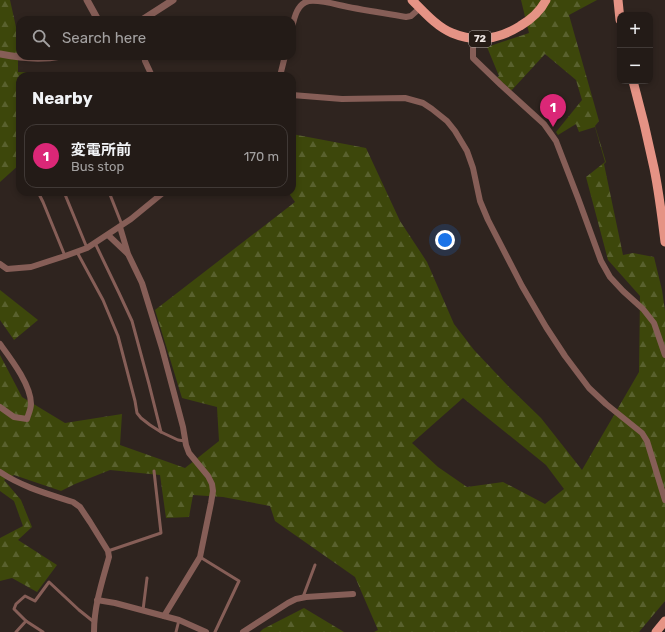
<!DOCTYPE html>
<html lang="en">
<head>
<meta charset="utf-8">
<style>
  :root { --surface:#231b17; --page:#2f2824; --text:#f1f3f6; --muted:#a3a1a1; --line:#403936; --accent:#db2777 }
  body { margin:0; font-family:Rubik,"Noto Sans JP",sans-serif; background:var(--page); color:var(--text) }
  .controls { position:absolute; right:12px; top:12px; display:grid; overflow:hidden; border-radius:8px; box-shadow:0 2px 6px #0003 }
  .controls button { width:36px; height:36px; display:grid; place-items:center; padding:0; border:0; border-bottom:1px solid var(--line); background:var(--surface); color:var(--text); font:20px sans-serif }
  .you { position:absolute; left:445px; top:240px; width:14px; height:14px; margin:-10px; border:3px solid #fff; border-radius:50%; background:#1a73e8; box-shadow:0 0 0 6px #1a73e833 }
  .badge { display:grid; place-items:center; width:26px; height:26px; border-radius:50%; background:var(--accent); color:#fff; font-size:13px; font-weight:700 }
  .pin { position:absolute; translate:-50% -33px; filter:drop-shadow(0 1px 2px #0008) }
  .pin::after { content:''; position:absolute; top:21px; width:14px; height:12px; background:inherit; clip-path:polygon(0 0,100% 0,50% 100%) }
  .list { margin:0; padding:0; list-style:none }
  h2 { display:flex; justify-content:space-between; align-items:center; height:52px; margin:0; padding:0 16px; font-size:17px }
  h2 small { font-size:13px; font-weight:400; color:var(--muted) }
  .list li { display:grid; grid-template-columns:26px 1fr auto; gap:12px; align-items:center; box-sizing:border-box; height:64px; margin:0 8px 8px; padding:0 8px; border:1px solid var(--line); border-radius:12px }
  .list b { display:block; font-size:15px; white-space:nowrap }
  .list p { margin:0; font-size:13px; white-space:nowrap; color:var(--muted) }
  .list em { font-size:13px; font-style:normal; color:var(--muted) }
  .icon { flex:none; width:22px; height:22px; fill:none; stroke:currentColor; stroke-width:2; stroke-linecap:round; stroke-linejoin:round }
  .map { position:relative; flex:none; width:665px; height:632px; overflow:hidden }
  .search { position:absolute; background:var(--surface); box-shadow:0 2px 6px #0003; left:16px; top:16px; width:280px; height:44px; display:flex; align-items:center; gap:10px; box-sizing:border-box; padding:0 14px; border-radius:12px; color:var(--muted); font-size:15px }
  .panel { position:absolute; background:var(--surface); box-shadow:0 2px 6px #0003; left:16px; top:72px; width:280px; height:124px; border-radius:12px }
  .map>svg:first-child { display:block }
</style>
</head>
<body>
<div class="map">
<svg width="665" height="632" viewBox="0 0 665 632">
  <defs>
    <pattern id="forest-firs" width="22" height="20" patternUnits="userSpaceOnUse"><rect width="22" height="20" fill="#3d470b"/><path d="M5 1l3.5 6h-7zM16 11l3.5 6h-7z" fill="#59612e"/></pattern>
  </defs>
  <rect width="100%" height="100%" fill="#2f241f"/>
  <g fill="url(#forest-firs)" fill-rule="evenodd">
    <path d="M0,0H10L18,36V72L78,74L80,76H20V164L0,182Z"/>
    <path d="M521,0H597L569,15L599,121L595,126L606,162L604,164L623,255L633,253L654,257L662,290L665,311V601L639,632H374L378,630L355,577L275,521L270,506L223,497L193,495L189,517L166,518L160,475L110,470L75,484L61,491L14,475L4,480L21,500L32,527L18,540L57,565L37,592L12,578L0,581V538L23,526L14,501L0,491V355L22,397L65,423L122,414L120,445L185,468L219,441L217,407L182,398L155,310L295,202L288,192H292V134L366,148L400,221L427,262L454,324L474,350L509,387L541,418L582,470L639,372L640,296L608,260L586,177L605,162L595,127L579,132L576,124L558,135L556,132L582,100L576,80L545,54L511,91L508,88L507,86L496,78L499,76L487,47L529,33ZM463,398L546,465L564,489L545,504L503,482L467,487L438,467L412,443Z"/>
    <path d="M0,290L38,320L14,340L0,320Z"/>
    <path d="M304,608L344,632H260L263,629Z"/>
  </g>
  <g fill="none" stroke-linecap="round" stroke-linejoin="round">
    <g stroke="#865e57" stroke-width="3">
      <path d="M20,159V160"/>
      <path d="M38,192L43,202L65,256"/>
      <path d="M64,192L87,248"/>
      <path d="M109,192L122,225"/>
      <path d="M95,243L119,293L132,321L149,384L161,432L178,440L185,441"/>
      <path d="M77,252L103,300L118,336L135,401L137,413L141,418L150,425L161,432"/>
      <path d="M108,551L161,533L154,471"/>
      <path d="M200,557L239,581L215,632"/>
      <path d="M303,597L315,565"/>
      <path d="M143,610L147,578"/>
      <path d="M26,621L43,632"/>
      <path d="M16,632L26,621L14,609L16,604L25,596L35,601L49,582L79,610L94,622"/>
      <path d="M176,632L179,620"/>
    </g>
    <g stroke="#865e57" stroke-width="6">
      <path d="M292,28C294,19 297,3 309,1C317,0 331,3 339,5C361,10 384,13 406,17L411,16L420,8"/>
      <path d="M473,38V58L501,85L544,124L556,141L578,198L601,261L610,277L623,291L643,309L654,323L665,355"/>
      <path d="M145,61L152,76"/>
      <path d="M280,76L285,56"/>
      <path d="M292,95L342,99L405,98L423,103L432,109L447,121L455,131L467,151L473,168L480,201L488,220L522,286L546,327L565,356L589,388L606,404L642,433L647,441L665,500"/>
      <path d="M120,227L128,254L142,283L162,348L183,427L186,445L189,453L208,476L212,484L213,491L211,503L200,557L164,616"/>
      <path d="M108,235L127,253"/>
      <path d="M0,264L7,269L31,267L65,256L87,248L131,219L164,192"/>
      <path d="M0,344C11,359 31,385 31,404C31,409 28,415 27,419L14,417L0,407"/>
      <path d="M0,472C22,487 48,494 73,502L80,507L90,522L108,551L109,557C102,582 94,606 94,632"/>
      <path d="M97,600L115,603L179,620L206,632"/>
      <path d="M243,632L288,603L296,599L306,597L353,594"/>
    </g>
    <g stroke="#865e57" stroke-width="7">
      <path d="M87,0L98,20"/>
      <path d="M142,20L173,0"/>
      <path d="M0,54C20,58 41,60 61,56"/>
    </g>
    <g stroke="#e59385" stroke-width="9">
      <path d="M412,0C424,12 437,27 452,33C476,43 499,39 520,26C532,19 540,12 546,0"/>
      <path d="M618,0L620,20"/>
      <path d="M633,81C641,110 648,139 654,168C659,192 662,217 665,242"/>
      <path d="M656,632L665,621"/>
    </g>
  </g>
  <g text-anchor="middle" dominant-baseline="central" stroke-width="4" stroke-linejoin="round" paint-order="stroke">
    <rect fill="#251b15" stroke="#b0a8a4" stroke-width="1" x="469" y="31" width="22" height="16" rx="3"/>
    <g font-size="10" font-weight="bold" fill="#ece4e1">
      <text x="480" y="39">72</text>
    </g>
  </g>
</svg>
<div class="controls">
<button>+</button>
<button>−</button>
</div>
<div class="you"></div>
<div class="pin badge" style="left:553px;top:127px">1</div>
<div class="search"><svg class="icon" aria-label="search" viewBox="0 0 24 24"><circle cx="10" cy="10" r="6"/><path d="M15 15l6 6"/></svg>Search here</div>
<section class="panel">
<h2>Nearby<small></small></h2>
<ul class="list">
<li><span class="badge">1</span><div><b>変電所前</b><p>Bus stop</p></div><em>170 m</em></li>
</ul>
</section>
</div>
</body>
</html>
